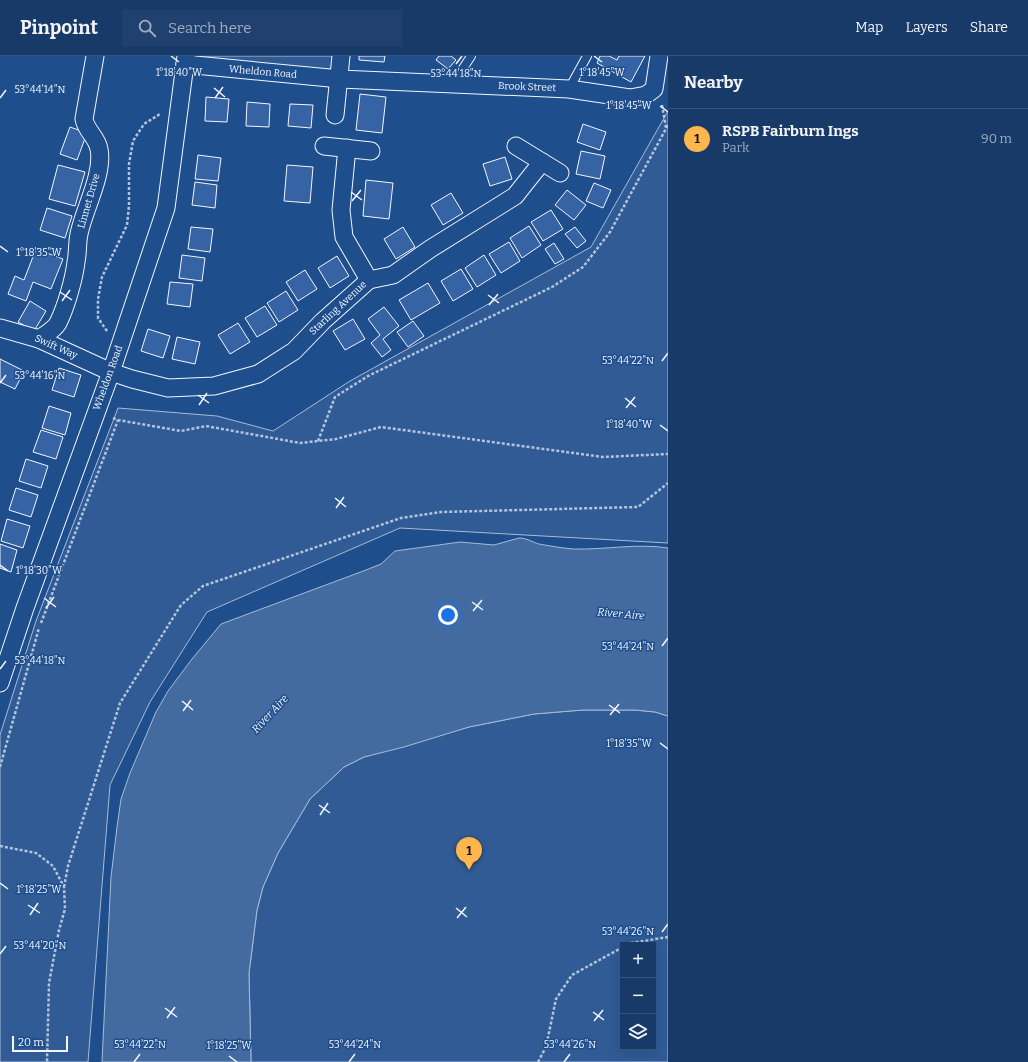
<!DOCTYPE html>
<html lang="en">
<head>
<meta charset="utf-8">
<style>
  :root { --surface:#173a69; --page:#20416f; --text:#f1f3f6; --muted:#9eadc0; --line:#36547d; --accent:#ffb74d }
  body { margin:0; font-family:Bitter,serif; background:var(--page); color:var(--text) }
  .controls { position:absolute; right:12px; bottom:12px; display:grid; overflow:hidden; border-radius:0px; box-shadow:0 4px 16px #0002 }
  .controls button { width:36px; height:36px; display:grid; place-items:center; padding:0; border:0; border-bottom:1px solid var(--line); background:var(--surface); color:var(--text); font:20px sans-serif }
  .scale { position:absolute; left:12px; bottom:10px; width:56px; box-sizing:border-box; padding-left:4px; border:2px solid #f2f6ff; border-top:0; font-size:11px; line-height:14px; white-space:nowrap; color:#f2f6ff; -webkit-text-stroke:3px #1f4e8c; paint-order:stroke }
  .you { position:absolute; left:448px; top:559px; width:14px; height:14px; margin:-10px; border:3px solid #fff; border-radius:50%; background:#1a73e8; box-shadow:0 0 0 6px #1a73e833 }
  .badge { display:grid; place-items:center; width:26px; height:26px; border-radius:50%; background:var(--accent); color:#111; font-size:13px; font-weight:700 }
  .pin { position:absolute; translate:-50% -33px; filter:drop-shadow(0 1px 2px #0008) }
  .pin::after { content:''; position:absolute; top:21px; width:14px; height:12px; background:inherit; clip-path:polygon(0 0,100% 0,50% 100%) }
  .list { margin:0; padding:0; list-style:none }
  h2 { display:flex; justify-content:space-between; align-items:center; height:52px; margin:0; padding:0 16px; font-size:17px }
  h2 small { font-size:13px; font-weight:400; color:var(--muted) }
  .list li { display:grid; grid-template-columns:26px 1fr auto; gap:12px; align-items:center; box-sizing:border-box; height:60px; padding:0 16px; border-top:1px solid var(--line) }
  .list b { display:block; font-size:15px; white-space:nowrap }
  .list p { margin:0; font-size:13px; white-space:nowrap; color:var(--muted) }
  .list em { font-size:13px; font-style:normal; color:var(--muted) }
  .icon { flex:none; width:22px; height:22px; fill:none; stroke:currentColor; stroke-width:2; stroke-linecap:round; stroke-linejoin:round }
  .map { position:relative; flex:none; width:668px; height:1006px; overflow:hidden }
  header { display:flex; align-items:center; gap:24px; box-sizing:border-box; height:56px; padding:0 20px; background:var(--surface); border-bottom:1px solid var(--line) }
  header strong { font-size:19px }
  nav { display:flex; gap:22px; margin-inline-start:auto; font-size:14px }
  .search { width:280px; height:36px; background:var(--page); display:flex; align-items:center; gap:10px; box-sizing:border-box; padding:0 14px; border-radius:0px; color:var(--muted); font-size:15px }
  main { display:flex }
  aside { flex:1; background:var(--surface) }
  .map>svg:first-child { display:block }
</style>
</head>
<body>
<header>
<strong>Pinpoint</strong>
<div class="search"><svg class="icon" aria-label="search" viewBox="0 0 24 24"><circle cx="10" cy="10" r="6"/><path d="M15 15l6 6"/></svg>Search here</div>
<nav><a>Map</a><a>Layers</a><a>Share</a></nav>
</header>
<main>
<div class="map">
<svg width="668" height="1006" viewBox="0 0 668 1006">
  <rect width="100%" height="100%" fill="#1f4e8c"/>
  <g fill="#305b95" stroke="#a8bbd7" fill-rule="evenodd">
    <path d="M203,0H340V23L202,10Z"/>
    <path d="M668,55V487L400,472L207,556L150,646L110,729L88,1006H0V679L36,565L118,352L217,360L273,375L350,325L591,191Z"/>
    <path d="M583,654H635L655,656L668,660V1006H251L249,917L257,854L263,831L278,797L310,743L344,711L364,701L469,671L534,658ZM623,889H653V991H623Z"/>
  </g>
  <path fill="#446ba0" stroke="#a8bbd7" d="M519,482C527,482 532,486 539,488C550,490 562,492 573,493C604,494 637,487 668,492V660L655,656L635,654H583L534,658L469,671L404,691L364,701L344,711L310,743L278,797L263,831L257,854L249,917L251,1006H102L111,821L117,771L121,743L130,717L156,656L168,635L192,603L221,568L366,514L381,508L395,495L460,486L494,489Z"/>
  <g fill="#3563a3" stroke="#f2f6ff">
    <path d="M359,0H385L384,6L359,4Z"/>
    <path d="M439,0H451L456,4L448,13L436,4Z"/>
    <path d="M600,0H609L617,4L619,0H645L631,26L597,7Z"/>
    <path d="M360,38L386,41L382,77L356,74Z"/>
    <path d="M206,41L229,43L227,66L205,65Z"/>
    <path d="M247,46L270,48L269,71L246,70Z"/>
    <path d="M290,48L313,49L311,72L288,70Z"/>
    <path d="M583,68L606,76L600,94L577,86Z"/>
    <path d="M70,71L87,77L77,104L60,98Z"/>
    <path d="M581,95L605,100L600,123L576,118Z"/>
    <path d="M198,99L221,102L218,125L195,123Z"/>
    <path d="M505,101L512,123L490,130L483,108Z"/>
    <path d="M58,109L85,116L75,150L49,143Z"/>
    <path d="M287,109L313,111L310,147L284,145Z"/>
    <path d="M366,124L393,127L389,163L363,160Z"/>
    <path d="M195,126L217,129L215,152L192,149Z"/>
    <path d="M594,127L611,134L603,152L586,145Z"/>
    <path d="M567,134L586,149L574,164L555,149Z"/>
    <path d="M451,137L463,157L443,169L431,149Z"/>
    <path d="M47,152L72,160L65,182L40,174Z"/>
    <path d="M551,154L563,173L543,185L531,166Z"/>
    <path d="M529,170L541,189L522,202L510,182Z"/>
    <path d="M191,171L213,173L210,196L188,193Z"/>
    <path d="M403,171L415,191L396,203L384,183Z"/>
    <path d="M575,171L586,185L577,192L565,178Z"/>
    <path d="M509,186L520,205L501,217L489,198Z"/>
    <path d="M554,187L564,203L555,208L545,193Z"/>
    <path d="M36,193L63,203L51,233L33,226L26,245L8,238L15,220L24,224Z"/>
    <path d="M182,199L205,202L202,225L179,222Z"/>
    <path d="M484,199L496,219L477,231L465,212Z"/>
    <path d="M337,200L349,220L330,232L318,212Z"/>
    <path d="M461,213L473,233L453,245L441,225Z"/>
    <path d="M305,214L317,233L298,245L286,226Z"/>
    <path d="M170,226L193,228L190,251L167,248Z"/>
    <path d="M428,227L440,247L411,264L399,244Z"/>
    <path d="M286,235L298,254L279,266L267,247Z"/>
    <path d="M30,245L46,255L34,275L18,266Z"/>
    <path d="M265,250L277,269L257,281L245,262Z"/>
    <path d="M384,251L399,270L383,283L391,294L382,301L371,287L380,279L368,263Z"/>
    <path d="M353,263L365,283L345,294L333,275Z"/>
    <path d="M413,265L424,280L408,291L397,276Z"/>
    <path d="M238,267L250,286L230,298L218,279Z"/>
    <path d="M148,273L170,280L163,302L141,295Z"/>
    <path d="M177,281L200,286L195,308L172,303Z"/>
    <path d="M0,303L24,315L15,333L0,326Z"/>
    <path d="M59,312L81,319L74,341L52,334Z"/>
    <path d="M49,350L71,357L65,379L42,372Z"/>
    <path d="M41,374L63,381L56,403L33,396Z"/>
    <path d="M26,403L48,410L41,432L19,425Z"/>
    <path d="M16,432L38,439L31,461L9,454Z"/>
    <path d="M7,463L30,470L23,492L1,485Z"/>
    <path d="M0,488L17,494L11,516L0,512Z"/>
  </g>
  <g fill="none" stroke-linecap="round" stroke-linejoin="round">
    <defs>
      <g id="lane">
        <path d="M453,28L471,0"/>
        <path d="M569,33L587,0"/>
      </g>
      <g id="street">
        <path d="M186,0L185,8L340,23L569,33L630,42L646,39L654,33L659,0"/>
        <path d="M335,59L341,0"/>
        <path d="M324,90L371,95"/>
        <path d="M516,90L560,117"/>
        <path d="M347,92L341,154L344,181L369,224"/>
        <path d="M0,272L39,283L111,316L132,323L168,332L214,330L258,318L294,295L323,265L369,224L393,219L430,193L515,140L542,106"/>
        <path d="M39,283C46,278 54,274 58,267C66,251 74,223 76,206C78,197 77,187 79,178C84,153 104,118 99,93C97,81 86,75 84,63L95,0"/>
        <path d="M0,627L25,552L111,316L166,152L185,8"/>
      </g>
    </defs>
    <use href="#lane" stroke="#f2f6ff" stroke-width="10"/>
    <use href="#street" stroke="#f2f6ff" stroke-width="19"/>
    <g stroke="#b3c4dc" stroke-width="2.5" stroke-dasharray="3 2" stroke-linecap="butt">
      <path d="M662,49L666,72"/>
      <path d="M107,275L98,262V243L102,221L127,169L129,150V108L133,85L144,68L160,58"/>
      <path d="M113,362L118,364L181,375L206,370L300,387L336,383L381,371L603,401L668,398"/>
      <path d="M318,385L335,341L368,320L552,231L583,211L610,176L668,69"/>
      <path d="M41,567L118,364"/>
      <path d="M0,711L39,572"/>
      <path d="M0,790L36,797L53,810L64,831L65,853L59,874L49,927L47,1006"/>
      <path d="M64,831L68,810L120,647L181,549L203,530L401,462L441,456L638,451L668,427"/>
      <path d="M626,889L631,887L668,881"/>
      <path d="M538,1006L546,991L556,943L572,919L623,891"/>
    </g>
    <use href="#lane" stroke="#1f4e8c" stroke-width="8"/>
    <use href="#street" stroke="#1f4e8c" stroke-width="17"/>
  </g>
  <path fill="none" stroke="#f2f6ff" stroke-width="1.5" d="M171,0L179,6M594,0L602,6M456,8L462,0M214,32L225,41M0,42L6,34M215,42L223,31M660,50L668,56M351,136L362,144M352,145L361,134M0,190L8,196M60,236L72,244M488,239L499,247M62,245L70,234M489,249L498,238M662,305L668,297M0,327L6,319M198,339L209,347M625,342L636,351M199,349L207,337M626,352L635,341M660,369L668,375M335,442L346,451M336,452L344,441M0,509L8,515M44,542L56,551M472,546L483,554M46,552L54,541M473,555L482,544M662,590L668,582M0,613L6,605M182,645L193,654M609,649L620,657M183,655L191,644M610,659L619,648M660,687L668,693M319,749L330,757M320,759L328,747M0,827L8,833M28,849L40,857M456,852L467,861M30,859L38,847M457,862L466,851M662,876L668,868M0,898L6,890M165,952L177,961M593,956L604,964M167,962L175,951M594,965L603,954M229,1000L237,1006M134,1006L140,998M349,1006L355,998M564,1006L570,998"/>
  <g text-anchor="middle" dominant-baseline="central" stroke-width="3" stroke-linejoin="round" paint-order="stroke">
    <g font-size="10" fill="#f2f6ff" stroke="#1f4e8c">
      <text transform="translate(263 16) rotate(5)">Wheldon Road</text>
      <text transform="translate(527 31) rotate(2)">Brook Street</text>
      <text transform="translate(89 145) rotate(-74)">Linnet Drive</text>
      <text transform="translate(338 252) rotate(-43)">Starling Avenue</text>
      <text transform="translate(56 291) rotate(24)">Swift Way</text>
      <text transform="translate(108 322) rotate(-70)">Wheldon Road</text>
    </g>
    <g font-size="11" font-style="italic" fill="#f2f6ff" stroke="#1f4e8c">
      <text transform="translate(621 558) rotate(5)">River Aire</text>
      <text transform="translate(270 658) rotate(-47)">River Aire</text>
    </g>
  </g>
  <g font-size="10" text-anchor="middle" fill="#f2f6ff" stroke="#1f4e8c" stroke-width="3" stroke-linejoin="round" paint-order="stroke">
    <text x="602" y="20">1°18'45"W</text>
    <text x="179" y="20">1°18'40"W</text>
    <text x="456" y="21">53°44'18"N</text>
    <text x="40" y="37">53°44'14"N</text>
    <text x="629" y="53">1°18'45"W</text>
    <text x="39" y="200">1°18'35"W</text>
    <text x="628" y="308">53°44'22"N</text>
    <text x="40" y="323">53°44'16"N</text>
    <text x="629" y="372">1°18'40"W</text>
    <text x="39" y="518">1°18'30"W</text>
    <text x="628" y="594">53°44'24"N</text>
    <text x="40" y="608">53°44'18"N</text>
    <text x="629" y="691">1°18'35"W</text>
    <text x="39" y="837">1°18'25"W</text>
    <text x="628" y="879">53°44'26"N</text>
    <text x="40" y="893">53°44'20"N</text>
    <text x="140" y="992">53°44'22"N</text>
    <text x="355" y="992">53°44'24"N</text>
    <text x="570" y="992">53°44'26"N</text>
    <text x="229" y="993">1°18'25"W</text>
  </g>
</svg>
<div class="controls">
<button>+</button>
<button>−</button>
<button><svg class="icon" aria-label="layers" viewBox="0 0 24 24"><path d="M12 4l9 5-9 5-9-5zM3 14l9 5 9-5"/></svg></button>
</div>
<div class="scale">20 m</div>
<div class="you"></div>
<div class="pin badge" style="left:469px;top:814px">1</div>
</div>
<aside>
<h2>Nearby<small></small></h2>
<ul class="list">
<li><span class="badge">1</span><div><b>RSPB Fairburn Ings</b><p>Park</p></div><em>90 m</em></li>
</ul>
</aside>
</main>
</body>
</html>
